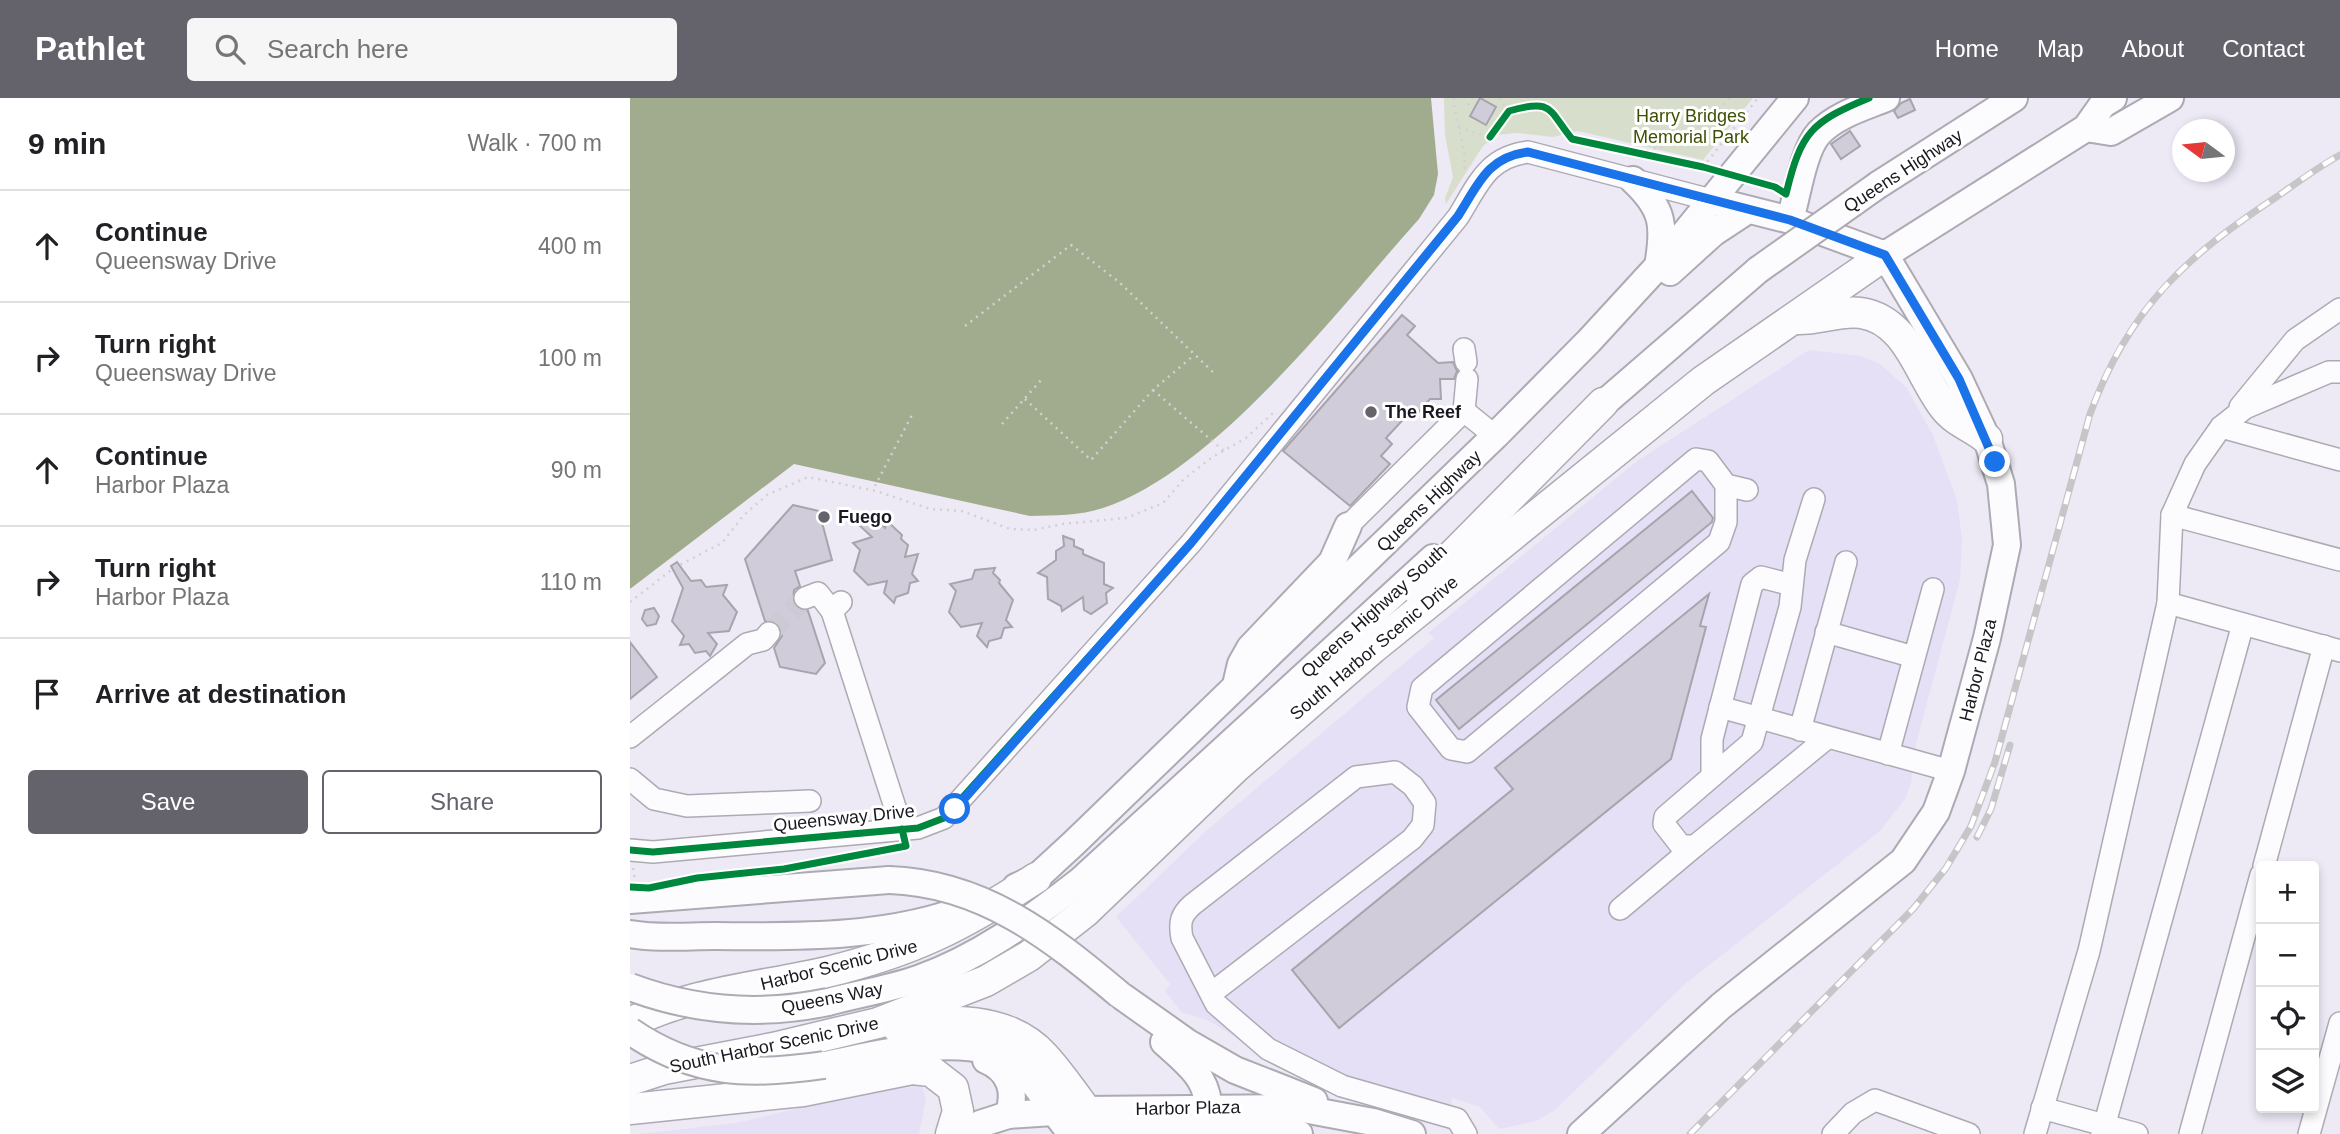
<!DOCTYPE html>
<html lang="en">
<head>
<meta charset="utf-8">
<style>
  :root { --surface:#fff; --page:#f6f6f6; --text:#202124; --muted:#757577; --line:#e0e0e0; --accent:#64626b }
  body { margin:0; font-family:Arial,sans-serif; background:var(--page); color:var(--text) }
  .controls { position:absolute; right:21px; bottom:21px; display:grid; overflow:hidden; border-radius:7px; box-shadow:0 4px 10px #0003 }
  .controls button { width:63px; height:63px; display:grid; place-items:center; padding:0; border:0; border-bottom:2px solid var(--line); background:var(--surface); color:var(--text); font:35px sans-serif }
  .compass { position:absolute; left:1542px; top:21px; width:63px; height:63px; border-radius:50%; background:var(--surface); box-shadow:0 4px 10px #0003; rotate:285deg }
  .stop { position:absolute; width:21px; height:21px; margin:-16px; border:5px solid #1a73e8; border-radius:50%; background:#fff }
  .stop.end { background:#1a73e8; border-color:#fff; box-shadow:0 2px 7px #0008 }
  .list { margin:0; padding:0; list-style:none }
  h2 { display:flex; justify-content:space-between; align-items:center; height:91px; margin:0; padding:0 28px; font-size:30px }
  h2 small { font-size:23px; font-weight:400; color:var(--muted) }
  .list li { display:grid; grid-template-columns:46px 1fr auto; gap:21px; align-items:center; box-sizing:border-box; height:112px; padding:0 28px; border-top:2px solid var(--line) }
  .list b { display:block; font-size:26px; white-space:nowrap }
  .list p { margin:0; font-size:23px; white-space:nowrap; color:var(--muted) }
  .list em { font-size:23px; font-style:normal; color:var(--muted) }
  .actions { display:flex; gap:14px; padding:21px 28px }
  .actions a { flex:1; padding:16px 0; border:2px solid var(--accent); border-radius:7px; text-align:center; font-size:24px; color:var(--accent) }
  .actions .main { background:var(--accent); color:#fff }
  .icon { flex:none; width:38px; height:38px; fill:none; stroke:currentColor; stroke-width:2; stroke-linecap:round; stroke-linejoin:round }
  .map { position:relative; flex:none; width:1710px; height:1036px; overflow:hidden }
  header { display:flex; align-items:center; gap:42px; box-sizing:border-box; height:98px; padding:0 35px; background:var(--accent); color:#fff }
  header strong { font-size:33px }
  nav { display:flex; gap:38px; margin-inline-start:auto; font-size:24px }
  .search { width:490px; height:63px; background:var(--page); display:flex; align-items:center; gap:18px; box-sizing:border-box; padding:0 24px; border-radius:7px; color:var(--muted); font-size:26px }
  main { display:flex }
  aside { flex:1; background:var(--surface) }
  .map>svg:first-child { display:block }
</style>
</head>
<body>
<header>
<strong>Pathlet</strong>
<div class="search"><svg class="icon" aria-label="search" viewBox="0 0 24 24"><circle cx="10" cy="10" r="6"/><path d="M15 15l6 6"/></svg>Search here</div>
<nav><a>Home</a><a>Map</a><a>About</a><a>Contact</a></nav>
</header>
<main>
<aside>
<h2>9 min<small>Walk · 700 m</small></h2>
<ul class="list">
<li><svg class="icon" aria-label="ahead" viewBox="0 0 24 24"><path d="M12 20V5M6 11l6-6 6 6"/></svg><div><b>Continue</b><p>Queensway Drive</p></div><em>400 m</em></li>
<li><svg class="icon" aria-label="right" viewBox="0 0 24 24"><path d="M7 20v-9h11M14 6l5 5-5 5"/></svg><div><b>Turn right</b><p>Queensway Drive</p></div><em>100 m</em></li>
<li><svg class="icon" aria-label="ahead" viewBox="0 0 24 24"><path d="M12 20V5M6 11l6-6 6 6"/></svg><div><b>Continue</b><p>Harbor Plaza</p></div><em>90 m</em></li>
<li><svg class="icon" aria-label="right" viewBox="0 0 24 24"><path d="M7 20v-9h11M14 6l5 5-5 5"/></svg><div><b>Turn right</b><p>Harbor Plaza</p></div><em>110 m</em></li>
<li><svg class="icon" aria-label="arrive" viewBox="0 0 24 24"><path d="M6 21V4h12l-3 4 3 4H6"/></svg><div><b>Arrive at destination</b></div></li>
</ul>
<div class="actions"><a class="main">Save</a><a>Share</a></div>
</aside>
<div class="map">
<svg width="1710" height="1036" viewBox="0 0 1710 1036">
  <rect width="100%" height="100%" fill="#edeaf6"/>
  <g fill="#e6e0f6">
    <path d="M1179,252L1231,258L1250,266L1276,289L1303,337L1327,402L1332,442L1330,482L1286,646L1281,685L1275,701L1250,733L1054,887L925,1012L906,1023L869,1031L850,1009L822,1000L820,1027L668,977L579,923L551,914L535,893L540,886L486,819L577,732L804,540L798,535L1007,363Z"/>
    <path d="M280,984L292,988L296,1001L289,1036H8L106,1025Z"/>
  </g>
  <path fill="#d7dfcc" d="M814,0H1123L1073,62L948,33L923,39L886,35L867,37L853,48L816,106L815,100L823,79L815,37Z"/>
  <path fill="#a1ac8f" d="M0,0H801L808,76L804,97L789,121C709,210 587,372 473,410C450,418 424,417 400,418L164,366L0,491Z"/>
  <g fill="#d0ccda" stroke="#a7a4ad" stroke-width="2">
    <path d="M850,0L866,9L856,27L840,18Z"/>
    <path d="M1280,1L1285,12L1268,20L1264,13L1271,5Z"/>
    <path d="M1220,33L1230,48L1211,61L1201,46Z"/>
    <path d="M772,217L785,228L777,237L808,265L823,264L827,273L824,281H810L811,301H800L786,317L781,313L756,340L762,346L751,358L760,366L720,408L653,353Z"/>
    <path d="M1062,393L1083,420L1082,424L829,631L806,602Z"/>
    <path d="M163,407L189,413L202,462L165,473L170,488L164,492L163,504L167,511L178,513L195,565L186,576L150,569L144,550L152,538V531L147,525L135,523L115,461Z"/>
    <path d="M240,416L255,430L257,423L272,437L271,441L278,447L275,459L288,456L282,476L288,483L280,485L278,495L266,499L264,505L254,495L257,483L238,487L224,473L230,452L223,445L242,439L229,427L231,418Z"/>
    <path d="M433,438L444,442V448L453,452V456L474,465V486L483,490L476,495L477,505L461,516L454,512L453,499L432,513L431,508L418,501L417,479L408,475L426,462V453L434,448Z"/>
    <path d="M47,464L61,483L71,482L76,489L97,487L93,497L107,514L99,533L78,535L87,546L80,558L76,553L65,555L59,546L50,547L54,538L42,523L53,490L41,468Z"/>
    <path d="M365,470L363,475L370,482L369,485L383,502L376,522L382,529L374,530L371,540L359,543L357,549L347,538L352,525L331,529L319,514L326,493L320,486L342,481L345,472Z"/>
    <path d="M1079,496L1070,528L1076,529L1041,661L709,930L662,872L883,691L865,670Z"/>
    <path d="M24,510L29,518L26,526L17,528L12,521L15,512Z"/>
    <path d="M0,544L27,579L0,601Z"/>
  </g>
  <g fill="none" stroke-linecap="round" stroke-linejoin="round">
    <path stroke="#cdcad6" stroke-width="21" stroke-dasharray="21 10" stroke-linecap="butt" d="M139,535L175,500"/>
    <defs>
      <g id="minor">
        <path d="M834,251L836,264"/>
        <path d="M1610,309L1665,242L1710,211"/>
        <path d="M834,313L865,338"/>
        <path d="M1591,329L1710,362"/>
        <path d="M1096,387V424L1089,444L837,654L821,651L788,609L792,590L1066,361L1078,363L1096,387L1117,392"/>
        <path d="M1184,401L1165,462L1160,509L1122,644L1035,719L1034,726L1051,748H1065L1197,640"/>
        <path d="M1542,417L1710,462"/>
        <path d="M718,428L834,313L837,281"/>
        <path d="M175,500L188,495L202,513"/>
        <path d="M211,504L202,513L272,731"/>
        <path d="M1538,505L1710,553"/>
        <path d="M1196,534L1284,559"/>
        <path d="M1090,609L1321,673"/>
        <path d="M1170,632L1216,464"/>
        <path d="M0,639L117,546L133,542L139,535"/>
        <path d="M1258,656L1303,491"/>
        <path d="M1082,678V641L1122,486L1131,479L1162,487"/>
        <path d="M0,681L24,701L57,708L180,703"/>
        <path d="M0,752L23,754L288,730L314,720L561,445L828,119C848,87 857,59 898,54L1081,102"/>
        <path d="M1634,768L1694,548"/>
        <path d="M990,811L1065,748"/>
        <path d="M583,894L782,741L793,727L795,705L783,688L765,674L726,679L562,807C551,817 549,824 552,840L586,906L638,951L712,988L827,1021L836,1036"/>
        <path d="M1412,1010L1507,1036"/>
        <path d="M1203,1036L1223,1015L1245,1002L1339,1036"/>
        <path d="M1405,1036L1459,853L1538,505L1542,417L1565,366L1591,329L1615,310L1699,274H1710"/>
        <path d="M1472,1036L1613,526"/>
        <path d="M1560,1036L1631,777"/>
        <path d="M1679,1036L1710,925"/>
      </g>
      <g id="major">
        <path d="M1456,30L1481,34L1540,0"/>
        <path d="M1003,82C1034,111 1035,128 1028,168"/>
        <path d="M1248,87L1384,0"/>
        <path d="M1160,122C1167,99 1173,52 1189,35C1206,17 1234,9 1256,0"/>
        <path d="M1255,157L1456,30L1473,6L1483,0"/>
        <path d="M1040,174L1083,135L1118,112"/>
        <path d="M958,319L1128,172"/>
        <path d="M607,583L611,566L620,550L702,464L718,428"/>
        <path d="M386,789L406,780L444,745L865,338L959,243L1028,168L1165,0"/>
        <path d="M0,802L259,782"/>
        <path d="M0,836C28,841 57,838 86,838C170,839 265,840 344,807"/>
        <path d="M493,899L558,945L605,972L684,1003"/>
        <path d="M198,904C228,896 259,891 288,881C348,860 400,822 450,783L803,460"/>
        <path d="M534,944C563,970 581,982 579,1024"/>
        <path d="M356,962C380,972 387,994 378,1017"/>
        <path d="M194,967C246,957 345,930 388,968C409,987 423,1015 442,1036"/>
        <path d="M451,1035L579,1033L669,1036"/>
        <path d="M336,1036L350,1026L378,1017L454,1012L668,1010L743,1024L782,1036"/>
        <path d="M951,1036L1091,908L1273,763L1306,714L1321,673L1357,540L1377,447L1371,386L1357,341L1329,281L1255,157L1160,122L1081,102"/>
      </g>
      <g id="highway">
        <path d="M1167,221C1188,222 1210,212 1231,215C1278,222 1289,277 1314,309C1325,324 1343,329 1357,341"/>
        <path d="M788,492L973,305"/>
        <path d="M0,925C61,894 132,889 197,874C284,853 332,828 406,780"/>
        <path d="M268,930C316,919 379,919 414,958C436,982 453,1010 473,1035"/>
        <path d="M0,982L34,971L143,950L248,925L356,883L399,858L455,814L605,670L743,550L1073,283L1255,157"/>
        <path d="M0,1011L173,993L282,971L301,973L323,990L328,1013L321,1036"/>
      </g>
    </defs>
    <use href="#minor" stroke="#adaab4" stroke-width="24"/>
    <use href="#major" stroke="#adaab4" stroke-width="30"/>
    <use href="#highway" stroke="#adaab4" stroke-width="33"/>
    <g stroke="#d1d0d4" stroke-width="2.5" stroke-dasharray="2 5" stroke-linecap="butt">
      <path d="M824,0C824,26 838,48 834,75"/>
      <path d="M869,0L879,13"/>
      <path d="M838,7L843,0"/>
      <path d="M829,30L860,39"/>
      <path d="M1003,55C1048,47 1069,33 1100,0"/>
      <path d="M1073,69L1128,0"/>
      <path d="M335,228L441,147L489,184L585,276"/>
      <path d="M523,292L594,353"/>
      <path d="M395,301L461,362L523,292L563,258"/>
      <path d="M372,326L412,281"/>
      <path d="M245,388L283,315"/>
      <path d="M0,504L44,470L92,445L113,418L137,397L178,379L246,393L300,411L332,413L380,431L404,432L432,426L496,420L533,405L553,382L581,360L616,340L644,314"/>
      <path d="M3,770L5,783"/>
    </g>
    <use href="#minor" stroke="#fcfcfe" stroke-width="21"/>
    <use href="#major" stroke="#fcfcfe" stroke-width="26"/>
    <use href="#highway" stroke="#fcfcfe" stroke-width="30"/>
    <defs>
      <g id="rail">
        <path d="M1347,739L1361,711L1380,647"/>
        <path d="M1060,1036L1283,811L1316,770L1341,728L1365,664L1460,316C1499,210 1556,158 1648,98C1668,84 1688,69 1710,57"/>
      </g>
    </defs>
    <use href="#rail" stroke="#c6c5c8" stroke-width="7"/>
    <use href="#rail" stroke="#fff" stroke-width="4.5" stroke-dasharray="13" stroke-linecap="butt"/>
    <defs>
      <g id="major-bridge">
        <path d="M1128,172L1248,87"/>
        <path d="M259,782C353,785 421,839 490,897"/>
        <path d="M0,889C64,913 132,918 198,904"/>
        <path d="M0,933C64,977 120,978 194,967"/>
      </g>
    </defs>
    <use href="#major-bridge" stroke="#adaab4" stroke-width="30" stroke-linecap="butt"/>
    <use href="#major-bridge" stroke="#fcfcfe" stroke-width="26"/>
    <defs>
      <g id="cycleway">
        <path d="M860,39L879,13C924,0 918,12 942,41L1073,69L1145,89L1156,96C1171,34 1181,24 1239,0"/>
        <path d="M0,752L23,754L288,730L314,720L561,445L828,119C848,87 857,59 898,54L1081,102"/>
        <path d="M0,789L19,790L67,780L154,771L276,748L272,731"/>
      </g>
    </defs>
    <use href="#cycleway" stroke="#fff" stroke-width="11"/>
    <use href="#cycleway" stroke="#00873e" stroke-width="7"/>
  </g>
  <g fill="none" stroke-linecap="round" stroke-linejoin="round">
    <path stroke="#1a73e8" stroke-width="9" d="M325,711L561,445L828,118C848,87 857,59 898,54L1160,122L1255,157L1329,281L1365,364"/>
  </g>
  <g fill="#64626b" stroke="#fff" stroke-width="2.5">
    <circle cx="741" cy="314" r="7"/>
    <circle cx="194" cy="419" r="7"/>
  </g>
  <g text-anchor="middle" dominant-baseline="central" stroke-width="6" stroke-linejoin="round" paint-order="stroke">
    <g font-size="18" fill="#3c5001" stroke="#fff">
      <text x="1061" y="18">Harry Bridges<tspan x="1061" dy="21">Memorial Park</tspan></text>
    </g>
    <g font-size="18" fill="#1a1820" stroke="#fff">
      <text transform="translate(1273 73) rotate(-33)">Queens Highway</text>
      <text transform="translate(799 403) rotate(-44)">Queens Highway</text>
      <text transform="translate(744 513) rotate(-42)">Queens Highway South</text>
      <text transform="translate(744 550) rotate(-40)">South Harbor Scenic Drive</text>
      <text transform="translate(1348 572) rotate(-76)">Harbor Plaza</text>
      <text transform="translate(214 720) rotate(-6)">Queensway Drive</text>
      <text transform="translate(209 867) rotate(-14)">Harbor Scenic Drive</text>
      <text transform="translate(202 900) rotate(-11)">Queens Way</text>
      <text transform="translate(144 947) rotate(-12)">South Harbor Scenic Drive</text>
      <text transform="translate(558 1010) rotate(-1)">Harbor Plaza</text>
    </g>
    <g font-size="18" font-weight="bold" fill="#1a1820" stroke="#fff" text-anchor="start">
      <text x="755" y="314">The Reef</text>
      <text x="208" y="419">Fuego</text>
    </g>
  </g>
</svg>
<div class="controls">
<button>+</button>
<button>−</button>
<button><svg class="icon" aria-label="locate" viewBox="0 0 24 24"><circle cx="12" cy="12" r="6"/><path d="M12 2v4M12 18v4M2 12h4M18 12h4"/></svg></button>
<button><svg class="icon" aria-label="layers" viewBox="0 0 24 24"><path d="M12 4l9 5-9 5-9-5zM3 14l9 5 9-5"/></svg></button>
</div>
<svg class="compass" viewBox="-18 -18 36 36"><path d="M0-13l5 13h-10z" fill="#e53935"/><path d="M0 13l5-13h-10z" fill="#757577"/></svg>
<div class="stop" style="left:325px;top:711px"></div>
<div class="stop end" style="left:1365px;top:364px"></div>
</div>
</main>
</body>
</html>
